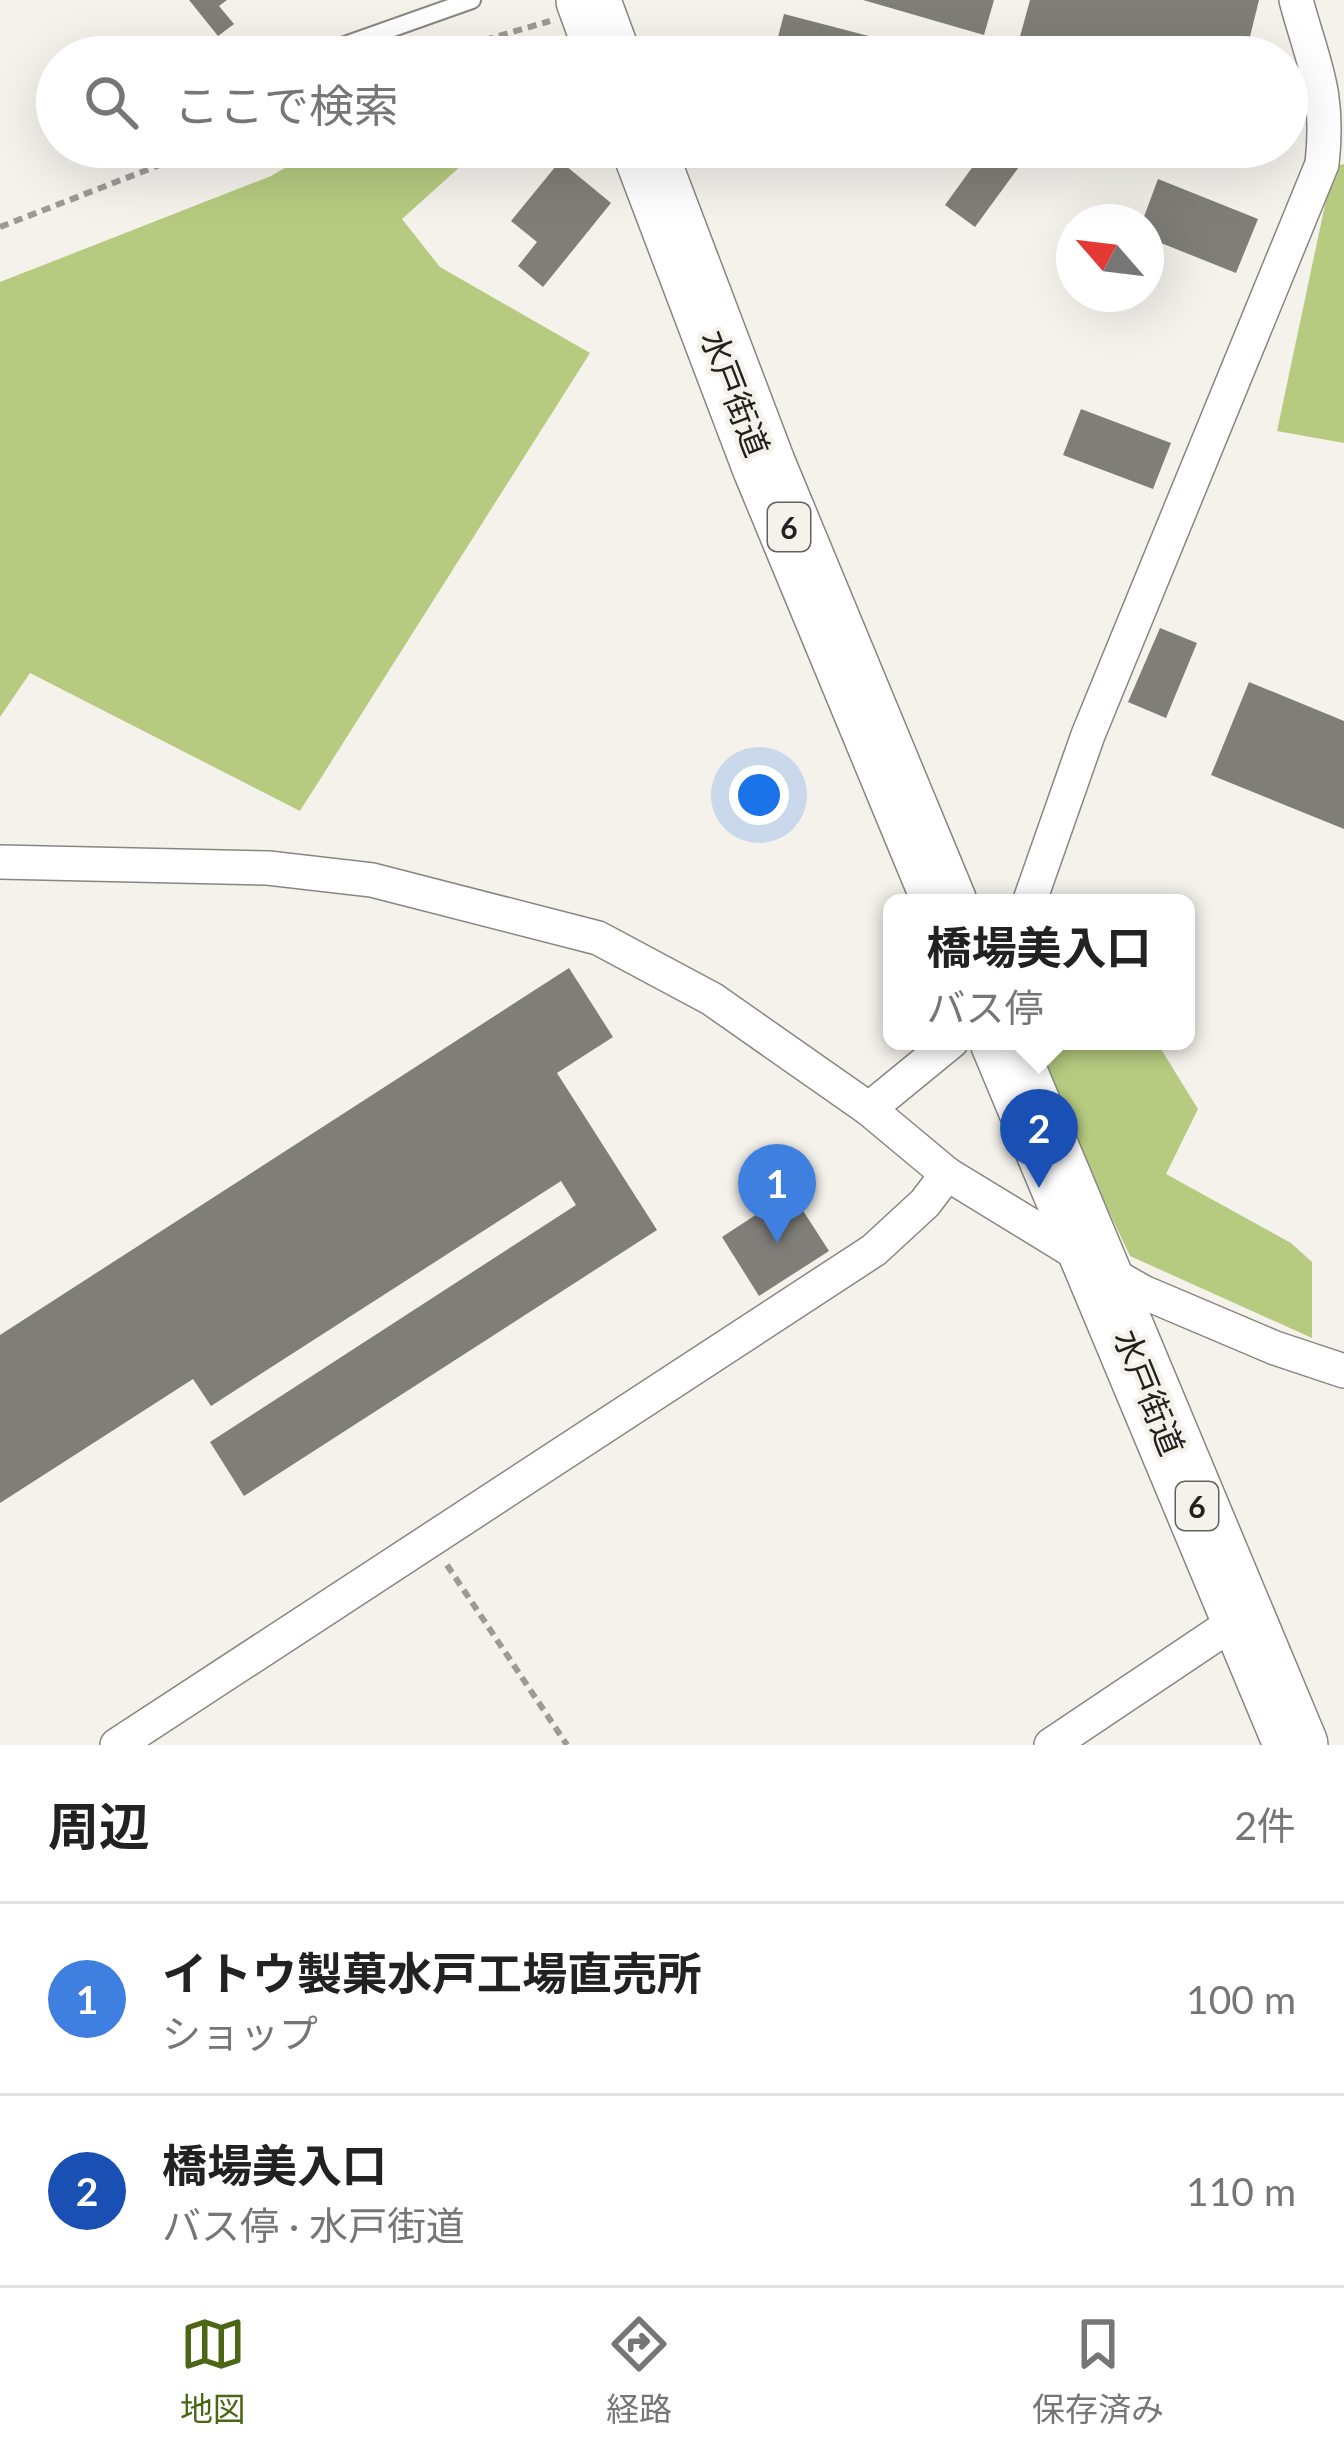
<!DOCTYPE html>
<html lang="ja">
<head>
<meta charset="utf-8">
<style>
  :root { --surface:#fff; --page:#f2f2f2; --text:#222; --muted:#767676; --line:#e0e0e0; --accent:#4c6616 }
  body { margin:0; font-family:Lato,"Noto Sans JP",sans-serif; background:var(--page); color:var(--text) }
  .compass { position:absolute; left:1056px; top:204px; width:108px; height:108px; border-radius:50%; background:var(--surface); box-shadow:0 12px 48px #0002; rotate:298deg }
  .you { position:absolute; left:759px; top:795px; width:42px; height:42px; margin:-30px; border:9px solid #fff; border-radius:50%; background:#1a73e8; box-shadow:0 0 0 18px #1a73e833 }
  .badge { display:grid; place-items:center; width:78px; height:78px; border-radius:50%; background:var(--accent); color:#fff; font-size:39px; font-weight:700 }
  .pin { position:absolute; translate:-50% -99px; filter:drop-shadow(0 3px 6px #0008) }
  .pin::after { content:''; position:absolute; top:63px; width:42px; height:36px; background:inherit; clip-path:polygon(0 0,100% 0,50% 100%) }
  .popup { position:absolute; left:883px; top:894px; width:312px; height:156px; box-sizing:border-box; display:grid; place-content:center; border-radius:18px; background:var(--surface); filter:drop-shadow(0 3px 9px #0005); font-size:39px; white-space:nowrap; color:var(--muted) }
  .popup b { font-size:45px; color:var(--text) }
  .popup::after { content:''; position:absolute; left:50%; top:100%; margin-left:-24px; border:24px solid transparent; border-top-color:var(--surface) }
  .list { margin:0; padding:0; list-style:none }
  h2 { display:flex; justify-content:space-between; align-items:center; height:156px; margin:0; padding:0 48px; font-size:51px }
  h2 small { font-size:39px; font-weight:400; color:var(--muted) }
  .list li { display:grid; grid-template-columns:78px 1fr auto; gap:36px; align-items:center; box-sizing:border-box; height:192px; padding:0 48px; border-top:3px solid var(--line) }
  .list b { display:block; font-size:45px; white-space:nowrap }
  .list p { margin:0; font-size:39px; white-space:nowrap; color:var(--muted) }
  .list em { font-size:39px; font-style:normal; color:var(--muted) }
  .icon { flex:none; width:66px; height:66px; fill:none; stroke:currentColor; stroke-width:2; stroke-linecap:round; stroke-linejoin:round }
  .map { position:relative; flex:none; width:1344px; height:1745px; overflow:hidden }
  .search { position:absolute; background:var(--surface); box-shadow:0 12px 48px #0002; left:36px; right:36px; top:36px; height:132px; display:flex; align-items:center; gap:30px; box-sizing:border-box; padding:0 42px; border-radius:66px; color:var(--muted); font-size:45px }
  .sheet { height:540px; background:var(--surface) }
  nav { display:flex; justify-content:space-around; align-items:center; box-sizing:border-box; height:168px; border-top:3px solid var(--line); background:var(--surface); font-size:33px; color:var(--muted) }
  nav a { display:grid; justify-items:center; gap:6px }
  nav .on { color:var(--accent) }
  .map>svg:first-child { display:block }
</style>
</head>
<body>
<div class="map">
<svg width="1344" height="1745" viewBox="0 0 1344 1745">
  <rect width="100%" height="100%" fill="#f5f2ec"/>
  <g fill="#b6ca80">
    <path d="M321,147H482L402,219L440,267L590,353L300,811L30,673L0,717V282L271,176Z"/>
    <path d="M1344,164V443L1277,431L1333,167Z"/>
    <path d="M1028,1041H1156L1198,1109L1166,1174L1291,1243L1312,1262V1338L1130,1256Z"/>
  </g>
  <g fill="#807e78">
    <path d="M189,0H227L219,6L234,24L218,36Z"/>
    <path d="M863,0H994L984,35Z"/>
    <path d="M1030,0H1259L1245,57H1067L1018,44Z"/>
    <path d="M784,14L915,48L912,57L773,56Z"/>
    <path d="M987,147H1007L1024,160L975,227L945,205Z"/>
    <path d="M560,161L611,203L543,287L518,266L537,242L511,221Z"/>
    <path d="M1158,179L1258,219L1236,273L1146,237V222H1142Z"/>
    <path d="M1081,409L1171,443L1153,489L1063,455Z"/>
    <path d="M1160,628L1197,643L1166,718L1128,702Z"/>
    <path d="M1249,682L1344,721V829L1211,775Z"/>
    <path d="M569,968L613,1037L557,1073L657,1230L244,1496L210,1442L576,1205L561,1181L211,1406L193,1379L0,1503V1335Z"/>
    <path d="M791,1192L829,1251L759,1296L722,1237Z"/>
  </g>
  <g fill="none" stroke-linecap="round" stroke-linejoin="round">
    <defs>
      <path id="lane" d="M311,57L472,0"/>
      <g id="street">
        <path d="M0,862L268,868L372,880L598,938L712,999L869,1109L947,1174L1099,1267L1143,1292L1275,1348L1344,1371"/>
        <path d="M1029,903L1088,735L1322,164C1330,91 1314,67 1296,0"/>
        <path d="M869,1109L952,1041"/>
        <path d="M117,1745L874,1250L925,1203L947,1174"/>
        <path d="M1051,1745L1242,1617"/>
      </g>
      <g id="highway">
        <path d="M588,0L609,57"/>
        <path d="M643,147L764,466L945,903"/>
        <path d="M1002,1041L1296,1745"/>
      </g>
    </defs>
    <use href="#lane" stroke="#888680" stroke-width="20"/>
    <use href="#street" stroke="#888680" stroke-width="36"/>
    <use href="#highway" stroke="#888680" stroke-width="66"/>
    <g stroke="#9c9a96" stroke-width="6" stroke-dasharray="9 6" stroke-linecap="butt">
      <path d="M427,57L550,21"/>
      <path d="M0,227L206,147"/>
      <path d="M447,1565L567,1745"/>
    </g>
    <use href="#lane" stroke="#fff" stroke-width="16"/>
    <use href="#street" stroke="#fff" stroke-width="33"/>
    <use href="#highway" stroke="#fff" stroke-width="63"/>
  </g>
  <g text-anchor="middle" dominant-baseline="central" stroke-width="9" stroke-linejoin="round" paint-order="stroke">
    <g fill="#f5f2ec" stroke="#61605c" stroke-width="3">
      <rect x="768" y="503" width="42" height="48" rx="9"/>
      <rect x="1176" y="1482" width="42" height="48" rx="9"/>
    </g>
    <g font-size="30" font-weight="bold" fill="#22211f">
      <text x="789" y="527">6</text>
      <text x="1197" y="1506">6</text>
    </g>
    <g font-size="33" fill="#22211f" stroke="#f5f2ec">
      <text transform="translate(736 393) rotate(69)">水戸街道</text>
      <text transform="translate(1150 1392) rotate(68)">水戸街道</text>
    </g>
  </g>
</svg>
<svg class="compass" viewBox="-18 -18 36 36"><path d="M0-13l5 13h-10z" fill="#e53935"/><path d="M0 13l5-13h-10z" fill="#767676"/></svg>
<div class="you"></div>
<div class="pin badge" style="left:777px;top:1243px;background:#3f7fe0">1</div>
<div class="pin badge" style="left:1039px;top:1188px;background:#1a4fb4">2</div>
<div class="popup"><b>橋場美入口</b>バス停</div>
<div class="search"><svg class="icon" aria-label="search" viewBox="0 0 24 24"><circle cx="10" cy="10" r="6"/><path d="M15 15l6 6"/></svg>ここで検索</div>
</div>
<section class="sheet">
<h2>周辺<small>2件</small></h2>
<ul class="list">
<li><span class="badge" style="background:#3f7fe0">1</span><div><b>イトウ製菓水戸工場直売所</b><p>ショップ</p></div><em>100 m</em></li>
<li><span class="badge" style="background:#1a4fb4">2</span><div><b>橋場美入口</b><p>バス停 · 水戸街道</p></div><em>110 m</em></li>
</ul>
</section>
<nav>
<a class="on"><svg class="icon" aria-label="map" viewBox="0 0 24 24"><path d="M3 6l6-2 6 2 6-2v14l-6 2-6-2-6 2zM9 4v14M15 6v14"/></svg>地図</a>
<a><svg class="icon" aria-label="directions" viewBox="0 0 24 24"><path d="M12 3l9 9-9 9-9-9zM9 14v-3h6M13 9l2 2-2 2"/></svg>経路</a>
<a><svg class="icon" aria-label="saved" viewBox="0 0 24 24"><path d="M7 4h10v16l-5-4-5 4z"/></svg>保存済み</a>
</nav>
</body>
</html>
